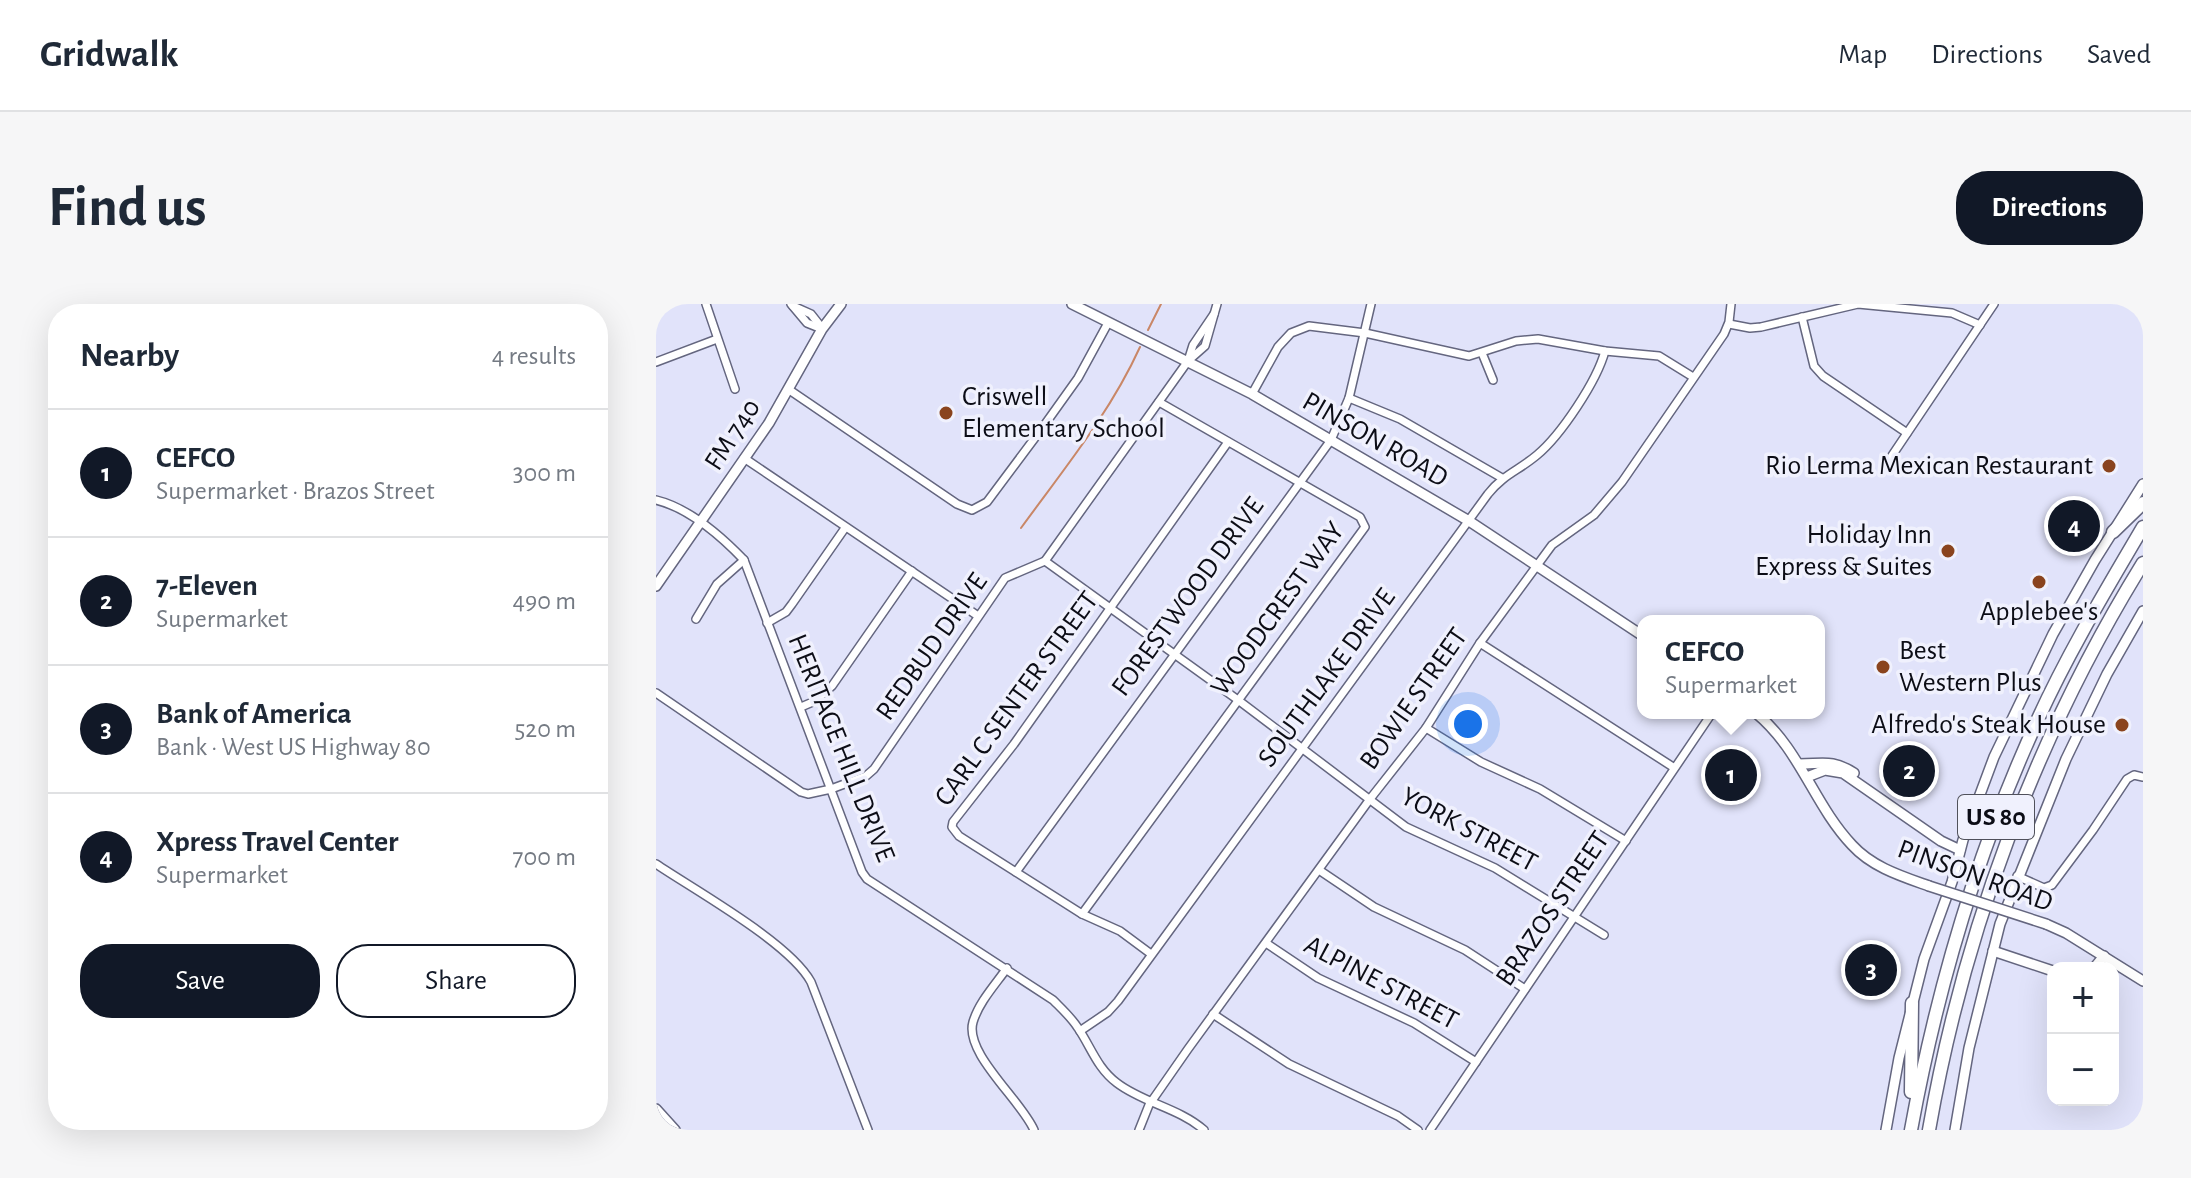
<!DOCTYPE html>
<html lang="en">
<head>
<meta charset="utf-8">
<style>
  :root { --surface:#fff; --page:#f6f6f7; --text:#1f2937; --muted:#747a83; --line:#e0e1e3; --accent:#111827 }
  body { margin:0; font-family:"Alegreya Sans",sans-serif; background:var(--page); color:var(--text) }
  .controls { position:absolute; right:24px; bottom:24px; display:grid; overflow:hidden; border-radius:16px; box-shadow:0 8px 32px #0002 }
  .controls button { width:72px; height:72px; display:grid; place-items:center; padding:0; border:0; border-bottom:2px solid var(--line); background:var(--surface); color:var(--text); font:40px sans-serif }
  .you { position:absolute; left:812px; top:420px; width:28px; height:28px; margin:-20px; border:6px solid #fff; border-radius:50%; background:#1a73e8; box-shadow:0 0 0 12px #1a73e833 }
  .badge { display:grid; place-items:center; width:52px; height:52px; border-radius:50%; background:var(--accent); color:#fff; font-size:26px; font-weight:700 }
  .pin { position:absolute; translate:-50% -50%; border:4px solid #fff; box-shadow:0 2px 8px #0006 }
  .popup { position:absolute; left:981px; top:311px; width:188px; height:104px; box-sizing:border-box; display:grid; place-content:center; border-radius:16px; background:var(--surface); filter:drop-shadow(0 2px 6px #0005); font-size:26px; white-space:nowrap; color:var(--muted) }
  .popup b { font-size:30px; color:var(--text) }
  .popup::after { content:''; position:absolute; left:50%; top:100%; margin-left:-16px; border:16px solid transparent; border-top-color:var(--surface) }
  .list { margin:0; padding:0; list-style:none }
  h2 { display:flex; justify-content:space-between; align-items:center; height:104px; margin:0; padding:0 32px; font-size:34px }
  h2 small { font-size:26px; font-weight:400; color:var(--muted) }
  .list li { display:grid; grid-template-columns:52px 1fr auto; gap:24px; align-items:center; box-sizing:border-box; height:128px; padding:0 32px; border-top:2px solid var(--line) }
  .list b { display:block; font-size:30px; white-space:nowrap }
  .list p { margin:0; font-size:26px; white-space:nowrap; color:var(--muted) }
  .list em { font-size:26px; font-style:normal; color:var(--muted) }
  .actions { display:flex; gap:16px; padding:24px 32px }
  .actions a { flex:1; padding:18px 0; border:2px solid var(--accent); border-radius:32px; text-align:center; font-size:28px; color:var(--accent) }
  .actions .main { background:var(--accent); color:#fff }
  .map { position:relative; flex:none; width:1487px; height:826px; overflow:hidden; border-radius:32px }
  header { display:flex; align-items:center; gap:48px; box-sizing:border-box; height:112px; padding:0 40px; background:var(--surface); border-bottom:2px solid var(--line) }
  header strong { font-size:38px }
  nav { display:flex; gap:44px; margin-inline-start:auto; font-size:28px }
  .intro { display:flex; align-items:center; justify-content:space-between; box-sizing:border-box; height:192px; padding:0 48px }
  h1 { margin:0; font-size:56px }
  .button { padding:20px 36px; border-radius:32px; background:var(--accent); color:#fff; font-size:28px; font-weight:700 }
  main { display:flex; gap:48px; padding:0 48px }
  aside { flex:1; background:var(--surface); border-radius:32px; box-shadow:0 8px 32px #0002 }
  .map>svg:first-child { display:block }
</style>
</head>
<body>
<header>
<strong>Gridwalk</strong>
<nav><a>Map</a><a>Directions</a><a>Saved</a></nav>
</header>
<div class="intro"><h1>Find us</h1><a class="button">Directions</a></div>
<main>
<aside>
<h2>Nearby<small>4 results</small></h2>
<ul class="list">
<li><span class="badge">1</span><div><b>CEFCO</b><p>Supermarket · Brazos Street</p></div><em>300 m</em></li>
<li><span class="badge">2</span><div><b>7-Eleven</b><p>Supermarket</p></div><em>490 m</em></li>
<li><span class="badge">3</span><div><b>Bank of America</b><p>Bank · West US Highway 80</p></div><em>520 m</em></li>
<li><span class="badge">4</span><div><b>Xpress Travel Center</b><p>Supermarket</p></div><em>700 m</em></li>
</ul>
<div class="actions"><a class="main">Save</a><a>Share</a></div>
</aside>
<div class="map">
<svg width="1487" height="826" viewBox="0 0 1487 826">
  <rect width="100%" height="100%" fill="#e1e3fa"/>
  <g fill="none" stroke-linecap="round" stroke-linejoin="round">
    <g stroke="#c98767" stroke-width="2">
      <path d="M492,26L505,0"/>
      <path d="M365,224C408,165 454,109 484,43"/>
    </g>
    <defs>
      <g id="street">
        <path d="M50,0L79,85"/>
        <path d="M135,0L151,19L166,25"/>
        <path d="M137,2L155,10L166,24"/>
        <path d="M1146,13L1158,62L1167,72L1251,129"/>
        <path d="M1073,20L1094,24L1105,23L1202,0L1296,9L1324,21"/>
        <path d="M826,49L837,76"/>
        <path d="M532,57L549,42L561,0"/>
        <path d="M0,58L61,35"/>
        <path d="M132,85L301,200L316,206L331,198L387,123L422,74L452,19"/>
        <path d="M596,90L622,43L635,29L653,22L709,29L813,52L860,37L882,35L949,47L1003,52L1037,73"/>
        <path d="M693,94L744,115L846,174"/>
        <path d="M88,154L322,312"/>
        <path d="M1231,159L1338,0"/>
        <path d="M0,196C33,204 65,232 88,256L206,568L211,575L397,696C406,705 415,713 422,724C435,743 441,764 461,779C487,799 523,804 548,826"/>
        <path d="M389,257L582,396L750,523L839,564L948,631"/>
        <path d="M40,315L61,280L88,256"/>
        <path d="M111,319L130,308L136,300L189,224"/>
        <path d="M824,339L1017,463"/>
        <path d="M0,389L145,488L152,490L175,485L210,472L218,465L349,274L389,257L532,57L537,41L558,10"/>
        <path d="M145,403L159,397L176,382L256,267"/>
        <path d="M770,424L825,458L884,485L970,537"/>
        <path d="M0,560C40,587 134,639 155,678L212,826"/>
        <path d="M663,566L718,603L809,646L869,685"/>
        <path d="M360,568L675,136L693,94L715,0"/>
        <path d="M1361,572L1388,584L1396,581L1437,526L1471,475L1478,471L1487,473"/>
        <path d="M426,610L709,223L704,213L503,98"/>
        <path d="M610,639L662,674L758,719L820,758"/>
        <path d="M495,650L464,627L426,610L303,532L296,523L297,518L358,440L572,138"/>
        <path d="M351,664C339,681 323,698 317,718C308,749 365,796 378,826"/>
        <path d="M557,710L633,760L742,812L762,826"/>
        <path d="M424,727L452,708L462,697L832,190C848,170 862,167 881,151C905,131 941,77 949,47"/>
        <path d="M483,826L493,801L532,745L714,495L770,424L824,339L896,241L938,211L966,178L1068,30L1073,18L1075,0"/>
        <path d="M774,826L1056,409"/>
      </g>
      <g id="secondary">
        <path d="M416,0L596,90L813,217L987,332"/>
        <path d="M0,282L113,119L166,25L185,0"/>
        <path d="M1100,409C1144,445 1158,501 1196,541C1216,563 1245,572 1273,582"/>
        <path d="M1143,460C1167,460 1176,455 1198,469"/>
        <path d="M1151,473L1169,466L1187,469L1285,537L1304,546"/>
        <path d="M1390,620L1410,629L1487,677"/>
        <path d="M1337,647L1397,667"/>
        <path d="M1438,664L1448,652"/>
        <path d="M0,805L19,826"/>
        <path d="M1230,826L1243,754L1268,655L1296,578L1307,536L1338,453L1397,330L1439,256L1487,180"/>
        <path d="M1299,826L1313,744L1344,620L1410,455L1451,370L1487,307"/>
      </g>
      <g id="highway">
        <path d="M1457,228L1487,199"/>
        <path d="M1255,788L1256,699"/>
        <path d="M1255,826C1281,684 1321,547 1382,415C1412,349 1450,286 1487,223"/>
        <path d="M1273,826C1308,626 1380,432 1487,259"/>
      </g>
    </defs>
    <use href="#street" stroke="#64667f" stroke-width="10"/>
    <use href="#secondary" stroke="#64667f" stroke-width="12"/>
    <use href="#highway" stroke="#64667f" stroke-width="15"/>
    <use href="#street" stroke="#fff" stroke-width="7"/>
    <use href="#secondary" stroke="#fff" stroke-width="9"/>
    <use href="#highway" stroke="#fff" stroke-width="12"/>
    <defs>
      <path id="secondary-bridge" d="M1273,582L1390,620"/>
    </defs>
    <use href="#secondary-bridge" stroke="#64667f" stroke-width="12" stroke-linecap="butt"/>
    <use href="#secondary-bridge" stroke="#fff" stroke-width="9"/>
  </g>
  <g fill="#8a441e" stroke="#f0f1fd" stroke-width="3">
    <circle cx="290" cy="109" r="8"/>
    <circle cx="1453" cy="162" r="8"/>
    <circle cx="1292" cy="247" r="8"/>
    <circle cx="1383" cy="278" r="8"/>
    <circle cx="1227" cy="363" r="8"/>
    <circle cx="1466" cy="421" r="8"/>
  </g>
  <g text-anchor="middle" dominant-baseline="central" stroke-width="7" stroke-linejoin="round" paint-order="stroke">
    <rect fill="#f0f1fd" stroke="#50515b" stroke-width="2" x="1302" y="491" width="76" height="44" rx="6"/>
    <g font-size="26" font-weight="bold" fill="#0c0d16">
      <text x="1340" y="513">US 80</text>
    </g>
    <g font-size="28" fill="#0c0d16" stroke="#f0f1fd" text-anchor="end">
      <text x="306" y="93" text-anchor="start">Criswell<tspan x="306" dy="32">Elementary School</tspan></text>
      <text x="1437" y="162">Rio Lerma Mexican Restaurant</text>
      <text x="1276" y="231">Holiday Inn<tspan x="1276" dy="32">Express &amp; Suites</tspan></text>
      <text x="1383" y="308" text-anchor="middle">Applebee's</text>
      <text x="1243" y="347" text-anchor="start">Best<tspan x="1243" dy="32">Western Plus</tspan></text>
      <text x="1450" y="421">Alfredo's Steak House</text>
    </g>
    <g font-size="28" fill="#0c0d16" stroke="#f0f1fd">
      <text transform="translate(77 131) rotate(-57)">FM 740</text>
      <text transform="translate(719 136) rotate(30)">PINSON ROAD</text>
      <text transform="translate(532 293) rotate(-54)">FORESTWOOD DRIVE</text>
      <text transform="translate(622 305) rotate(-54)">WOODCREST WAY</text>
      <text transform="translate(276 343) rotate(-55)">REDBUD DRIVE</text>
      <text transform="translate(671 374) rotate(-54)">SOUTHLAKE DRIVE</text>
      <text transform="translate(361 395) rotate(-54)">CARL C SENTER STREET</text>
      <text transform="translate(758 395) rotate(-55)">BOWIE STREET</text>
      <text transform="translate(185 444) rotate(68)">HERITAGE HILL DRIVE</text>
      <text transform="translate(813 526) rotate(28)">YORK STREET</text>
      <text transform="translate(1319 572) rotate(20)">PINSON ROAD</text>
      <text transform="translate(897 605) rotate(-56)">BRAZOS STREET</text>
      <text transform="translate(725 679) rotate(28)">ALPINE STREET</text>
    </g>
  </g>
</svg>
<div class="controls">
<button>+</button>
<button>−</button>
</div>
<div class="you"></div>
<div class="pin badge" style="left:1075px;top:471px">1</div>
<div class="popup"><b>CEFCO</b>Supermarket</div>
<div class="pin badge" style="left:1253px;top:467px">2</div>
<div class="pin badge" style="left:1215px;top:666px">3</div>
<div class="pin badge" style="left:1418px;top:222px">4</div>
</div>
</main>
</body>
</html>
